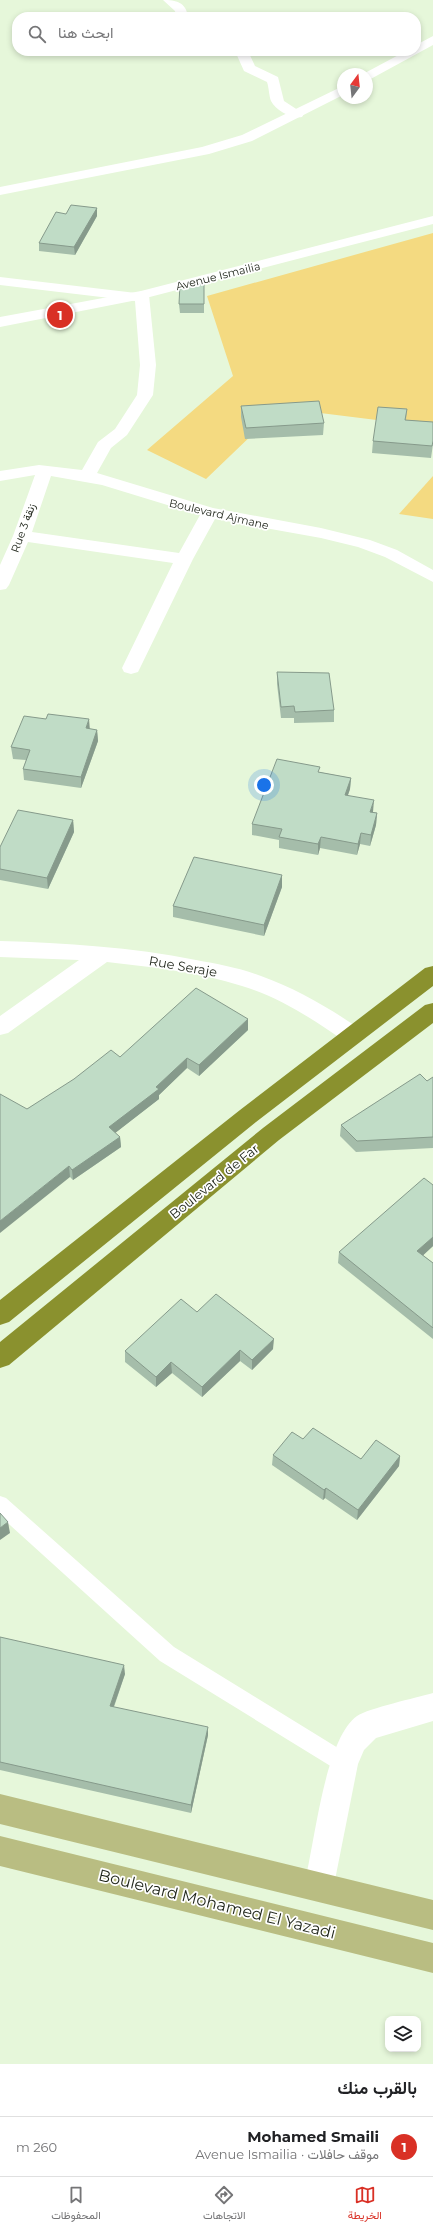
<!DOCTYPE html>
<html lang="ar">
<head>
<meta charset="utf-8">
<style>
  :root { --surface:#fff; --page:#f2f2f2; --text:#202124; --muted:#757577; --line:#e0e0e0; --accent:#d93025 }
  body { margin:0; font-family:Montserrat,Vazirmatn,sans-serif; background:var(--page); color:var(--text); direction:rtl }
  .controls { position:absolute; right:12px; bottom:12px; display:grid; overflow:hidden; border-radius:8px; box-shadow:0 2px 6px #0003 }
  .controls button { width:36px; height:36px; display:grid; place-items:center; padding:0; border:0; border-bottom:1px solid var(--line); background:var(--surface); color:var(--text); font:20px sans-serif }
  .compass { position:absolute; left:337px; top:68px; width:36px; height:36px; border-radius:50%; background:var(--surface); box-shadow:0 2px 6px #0003; rotate:15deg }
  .you { position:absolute; left:264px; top:785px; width:14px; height:14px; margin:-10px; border:3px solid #fff; border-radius:50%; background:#1a73e8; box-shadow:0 0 0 6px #1a73e833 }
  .badge { display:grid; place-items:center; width:26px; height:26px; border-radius:50%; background:var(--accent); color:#fff; font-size:13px; font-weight:700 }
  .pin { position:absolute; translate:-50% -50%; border:2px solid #fff; box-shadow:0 1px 4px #0006 }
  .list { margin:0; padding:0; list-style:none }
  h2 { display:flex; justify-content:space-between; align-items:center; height:52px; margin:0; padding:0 16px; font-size:17px }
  h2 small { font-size:13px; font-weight:400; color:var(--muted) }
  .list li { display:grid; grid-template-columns:26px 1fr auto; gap:12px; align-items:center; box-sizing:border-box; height:60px; padding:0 16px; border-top:1px solid var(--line) }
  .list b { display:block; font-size:15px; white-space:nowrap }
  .list p { margin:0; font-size:13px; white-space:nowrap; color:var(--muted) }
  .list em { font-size:13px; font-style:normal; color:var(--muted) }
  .icon { flex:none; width:22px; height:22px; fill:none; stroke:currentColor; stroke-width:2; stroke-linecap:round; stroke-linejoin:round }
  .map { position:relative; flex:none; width:433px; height:2064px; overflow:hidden; direction:ltr }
  .search { position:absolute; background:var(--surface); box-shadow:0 2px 6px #0003; left:12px; right:12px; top:12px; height:44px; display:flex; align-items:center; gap:10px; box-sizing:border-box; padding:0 14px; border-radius:16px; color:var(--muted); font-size:15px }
  .sheet { height:112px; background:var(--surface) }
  nav { display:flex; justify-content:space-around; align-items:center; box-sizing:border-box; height:56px; border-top:1px solid var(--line); background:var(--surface); font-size:11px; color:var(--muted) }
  nav a { display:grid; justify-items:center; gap:2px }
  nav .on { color:var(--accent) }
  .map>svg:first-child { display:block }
</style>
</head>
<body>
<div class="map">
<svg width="433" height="2064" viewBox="0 0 433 2064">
  <rect width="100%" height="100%" fill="#e6f7da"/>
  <g fill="#f4da81">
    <path d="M433,233V427L280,408L206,479L147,450L233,376L207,296Z"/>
    <path d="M433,476V519L399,514Z"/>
  </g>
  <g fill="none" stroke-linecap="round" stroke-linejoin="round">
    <path fill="#fff" fill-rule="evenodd" d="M0,1496L6,1498L174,1647L351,1756L354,1763L351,1770L344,1773L337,1770L160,1661L0,1516Z"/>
    <g fill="#fff" fill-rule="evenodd">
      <path d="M163,0C176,0 186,2 188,17H176L175,11Z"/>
      <path d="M235,51H248L255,66L278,77L284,101L304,114L302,117C292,119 276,111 271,101C269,96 269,88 267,82L244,71Z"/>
      <path d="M0,277L136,293L142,291L147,292L149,295L156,365L153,395L127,435L111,448L97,473L213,508L321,528L370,540L397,550L433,570V582L385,557L358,547L321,538L215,519L193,559L140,668L138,672L131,674L124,672L122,668L173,563L28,542L9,585L6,589L0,590V565L13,536L35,475L0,481V471L39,465L82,470L98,442L115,429L137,395L140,365L135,301L0,285ZM51,476L102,485L200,515L179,553L32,532Z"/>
      <path d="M0,941C66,943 131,947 196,960C218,964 240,968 261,976C297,989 329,1008 360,1029L363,1035L360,1041L352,1043L344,1041C313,1019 279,997 242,986C199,972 152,967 107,962L8,1033L0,1035V1016L79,960L0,957Z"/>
      <path d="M433,1693V1721L376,1738L364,1750L358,1764L334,1885L330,1896L319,1900L308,1896L304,1885C315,1844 324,1740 357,1716C369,1708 416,1698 433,1693Z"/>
    </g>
    <g fill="#fff" fill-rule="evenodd">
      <path d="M433,36V45L367,81V74H363L406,51H416V45Z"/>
      <path d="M343,86V95L252,141L209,154L0,195V187L202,147L242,135Z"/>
      <path d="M433,216V224L142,299L0,327V317L141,291Z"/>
    </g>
    <g fill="#b9bd82" fill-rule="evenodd">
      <path d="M0,1794L433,1900V1930L0,1824Z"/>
      <path d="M0,1836L433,1943V1973L0,1866Z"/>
    </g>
    <g fill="#8a912e" fill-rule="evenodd">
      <path d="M433,966V986L256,1122L9,1322L0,1325V1300L240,1110L425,968Z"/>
      <path d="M433,1003V1023L279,1140L9,1365L0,1368V1342L263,1128L425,1005Z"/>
    </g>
  </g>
  <g fill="#a5bdaa">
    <path d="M97,208V216L75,255L39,251V243L66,214Z"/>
    <path d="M204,284V313H180L179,304Z"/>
    <path d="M241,406L324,423L323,435L245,439L241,417Z"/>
    <path d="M407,409L406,420L433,422V444L431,458L372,453L373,441Z"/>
    <path d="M277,672L334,710V722L294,723V718H281L277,684Z"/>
    <path d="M90,729L97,730L98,741L81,788L24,780L23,769L26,760L13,759L11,747Z"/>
    <path d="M319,772L351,778L350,789L348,795L373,812L377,813L376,825L370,846L360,844L357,855L320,848L318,855L279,848V840L252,835V824Z"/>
    <path d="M73,820L74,832L48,889L0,880V847Z"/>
    <path d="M282,875V887L264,936L173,917V906Z"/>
    <path d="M248,1030L199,1076L187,1068L159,1095V1099L115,1133L120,1137L121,1147L73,1180L70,1177L27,1109L120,1057Z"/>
    <path d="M433,1077V1148L356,1152L340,1136L341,1125L427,1081Z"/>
    <path d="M433,1185V1246L423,1255L433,1263V1339L338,1263L339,1252Z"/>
    <path d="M197,1312L273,1349L252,1370L240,1361L202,1397L172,1373L156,1387L125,1362V1351Z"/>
    <path d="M303,1439L361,1459L400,1456L399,1466L357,1520L325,1498L323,1500L272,1465L273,1455Z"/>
    <path d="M0,1637L125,1674L114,1707L208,1735L191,1813L0,1770Z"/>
  </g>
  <g fill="#869a8b">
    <path d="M97,208V216L75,255L74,247Z"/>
    <path d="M89,719L90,731L86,728Z"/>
    <path d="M97,730L98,741L81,788V777Z"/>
    <path d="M351,778L350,789L344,806L345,795Z"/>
    <path d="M374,800L373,812L369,823L370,812Z"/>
    <path d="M377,813L376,825L370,846L371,835Z"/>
    <path d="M73,820L74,832L48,889L47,878Z"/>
    <path d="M361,833L360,844L357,855L358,844Z"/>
    <path d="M321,837L320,848L318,855V844Z"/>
    <path d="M282,875V887L264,936V925Z"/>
    <path d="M248,1019V1030L199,1076V1065Z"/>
    <path d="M187,1058V1068L159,1095V1099L110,1137L109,1127L156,1087Z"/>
    <path d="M120,1137L121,1147L73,1180L72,1170Z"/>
    <path d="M69,1166L70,1177L0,1233V1221Z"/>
    <path d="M433,1237V1246L416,1262L417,1251Z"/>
    <path d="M274,1339L273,1349L252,1370V1360Z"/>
    <path d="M240,1350V1361L202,1397V1387Z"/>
    <path d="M171,1362L172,1373L156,1387V1377Z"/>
    <path d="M400,1456L399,1466L357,1520L358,1510Z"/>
    <path d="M326,1488L325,1498L323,1500L324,1490Z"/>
    <path d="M8,1522L10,1533L0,1540V1528Z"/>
    <path d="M124,1665L125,1674L111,1714L110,1706Z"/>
    <path d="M208,1727V1735L191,1813V1805Z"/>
  </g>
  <g fill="#c0dcc6" stroke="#869a8b">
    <path d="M71,205L97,208L74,247L39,243L56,212L66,214Z"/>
    <path d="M180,284H204V304H179Z"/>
    <path d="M319,401L324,423L246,428L241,406Z"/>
    <path d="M378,407L407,409L405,420L433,422V441L432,446L373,441Z"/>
    <path d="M277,672L329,673L334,710L295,712L294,706L281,707Z"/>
    <path d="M48,714L89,719L86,728L97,730L81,777L23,769L30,750L11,747L24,716L46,719Z"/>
    <path d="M277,759L320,767L318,772L351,778L345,795L374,800L370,812L377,813L371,835L361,833L358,844L321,837L318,844L279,837L282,829L252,824Z"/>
    <path d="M18,810L73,820L47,878L0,869V847Z"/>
    <path d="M194,857L282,875L264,925L173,906Z"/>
    <path d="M196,988L248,1019L199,1065L187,1058L156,1087L159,1089L109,1127L120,1137L72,1170L69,1166L0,1221V1094L27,1109L74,1079L111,1050L120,1057Z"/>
    <path d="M420,1074L427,1081L433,1077V1137L357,1141L341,1125Z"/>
    <path d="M424,1178L433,1185V1237L417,1251L433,1263V1328L339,1252Z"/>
    <path d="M216,1294L274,1339L252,1360L240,1350L202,1387L171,1362L156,1377L125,1351L181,1299L197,1312Z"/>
    <path d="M313,1428L361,1459L376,1440L400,1456L358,1510L326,1488L324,1490L273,1455L292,1432L303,1439Z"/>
    <path d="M0,1513L8,1522L0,1528Z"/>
    <path d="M0,1637L124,1665L110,1706L208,1727L191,1805L0,1762Z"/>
  </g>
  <g text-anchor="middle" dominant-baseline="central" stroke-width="3.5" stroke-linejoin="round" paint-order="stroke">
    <g font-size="11" fill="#1f251a" stroke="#fff">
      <text transform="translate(218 276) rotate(-14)">Avenue Ismailia</text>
      <text transform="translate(219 514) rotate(13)">Boulevard Ajmane</text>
      <text transform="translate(23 528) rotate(-70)">Rue 3 زنقة</text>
    </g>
    <g font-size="13" fill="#1f251a" stroke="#fff">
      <text transform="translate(183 966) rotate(10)">Rue Seraje</text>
      <text transform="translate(214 1181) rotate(-39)">Boulevard de Far</text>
    </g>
    <g font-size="16" fill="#1f251a" stroke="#fff">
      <text transform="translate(217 1904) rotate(14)">Boulevard Mohamed El Yazadi</text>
    </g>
  </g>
</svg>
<div class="controls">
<button><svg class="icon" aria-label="layers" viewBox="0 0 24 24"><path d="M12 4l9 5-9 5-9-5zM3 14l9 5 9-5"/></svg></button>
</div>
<svg class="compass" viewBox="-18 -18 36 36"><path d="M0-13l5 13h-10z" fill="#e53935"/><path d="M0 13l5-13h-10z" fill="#757577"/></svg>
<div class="you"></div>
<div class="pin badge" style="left:60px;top:315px">1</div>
<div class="search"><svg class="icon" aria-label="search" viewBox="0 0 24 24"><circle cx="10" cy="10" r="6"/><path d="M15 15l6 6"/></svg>ابحث هنا</div>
</div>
<section class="sheet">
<h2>بالقرب منك<small></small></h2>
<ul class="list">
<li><span class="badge">1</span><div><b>Mohamed Smaili</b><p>موقف حافلات · Avenue Ismailia</p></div><em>260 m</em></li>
</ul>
</section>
<nav>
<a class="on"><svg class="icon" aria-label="map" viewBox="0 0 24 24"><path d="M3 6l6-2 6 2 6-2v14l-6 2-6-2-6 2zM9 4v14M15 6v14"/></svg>الخريطة</a>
<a><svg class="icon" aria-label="directions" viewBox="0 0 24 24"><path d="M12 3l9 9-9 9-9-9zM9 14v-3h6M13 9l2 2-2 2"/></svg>الاتجاهات</a>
<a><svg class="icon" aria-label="saved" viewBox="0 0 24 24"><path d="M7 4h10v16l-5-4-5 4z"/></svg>المحفوظات</a>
</nav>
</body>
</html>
